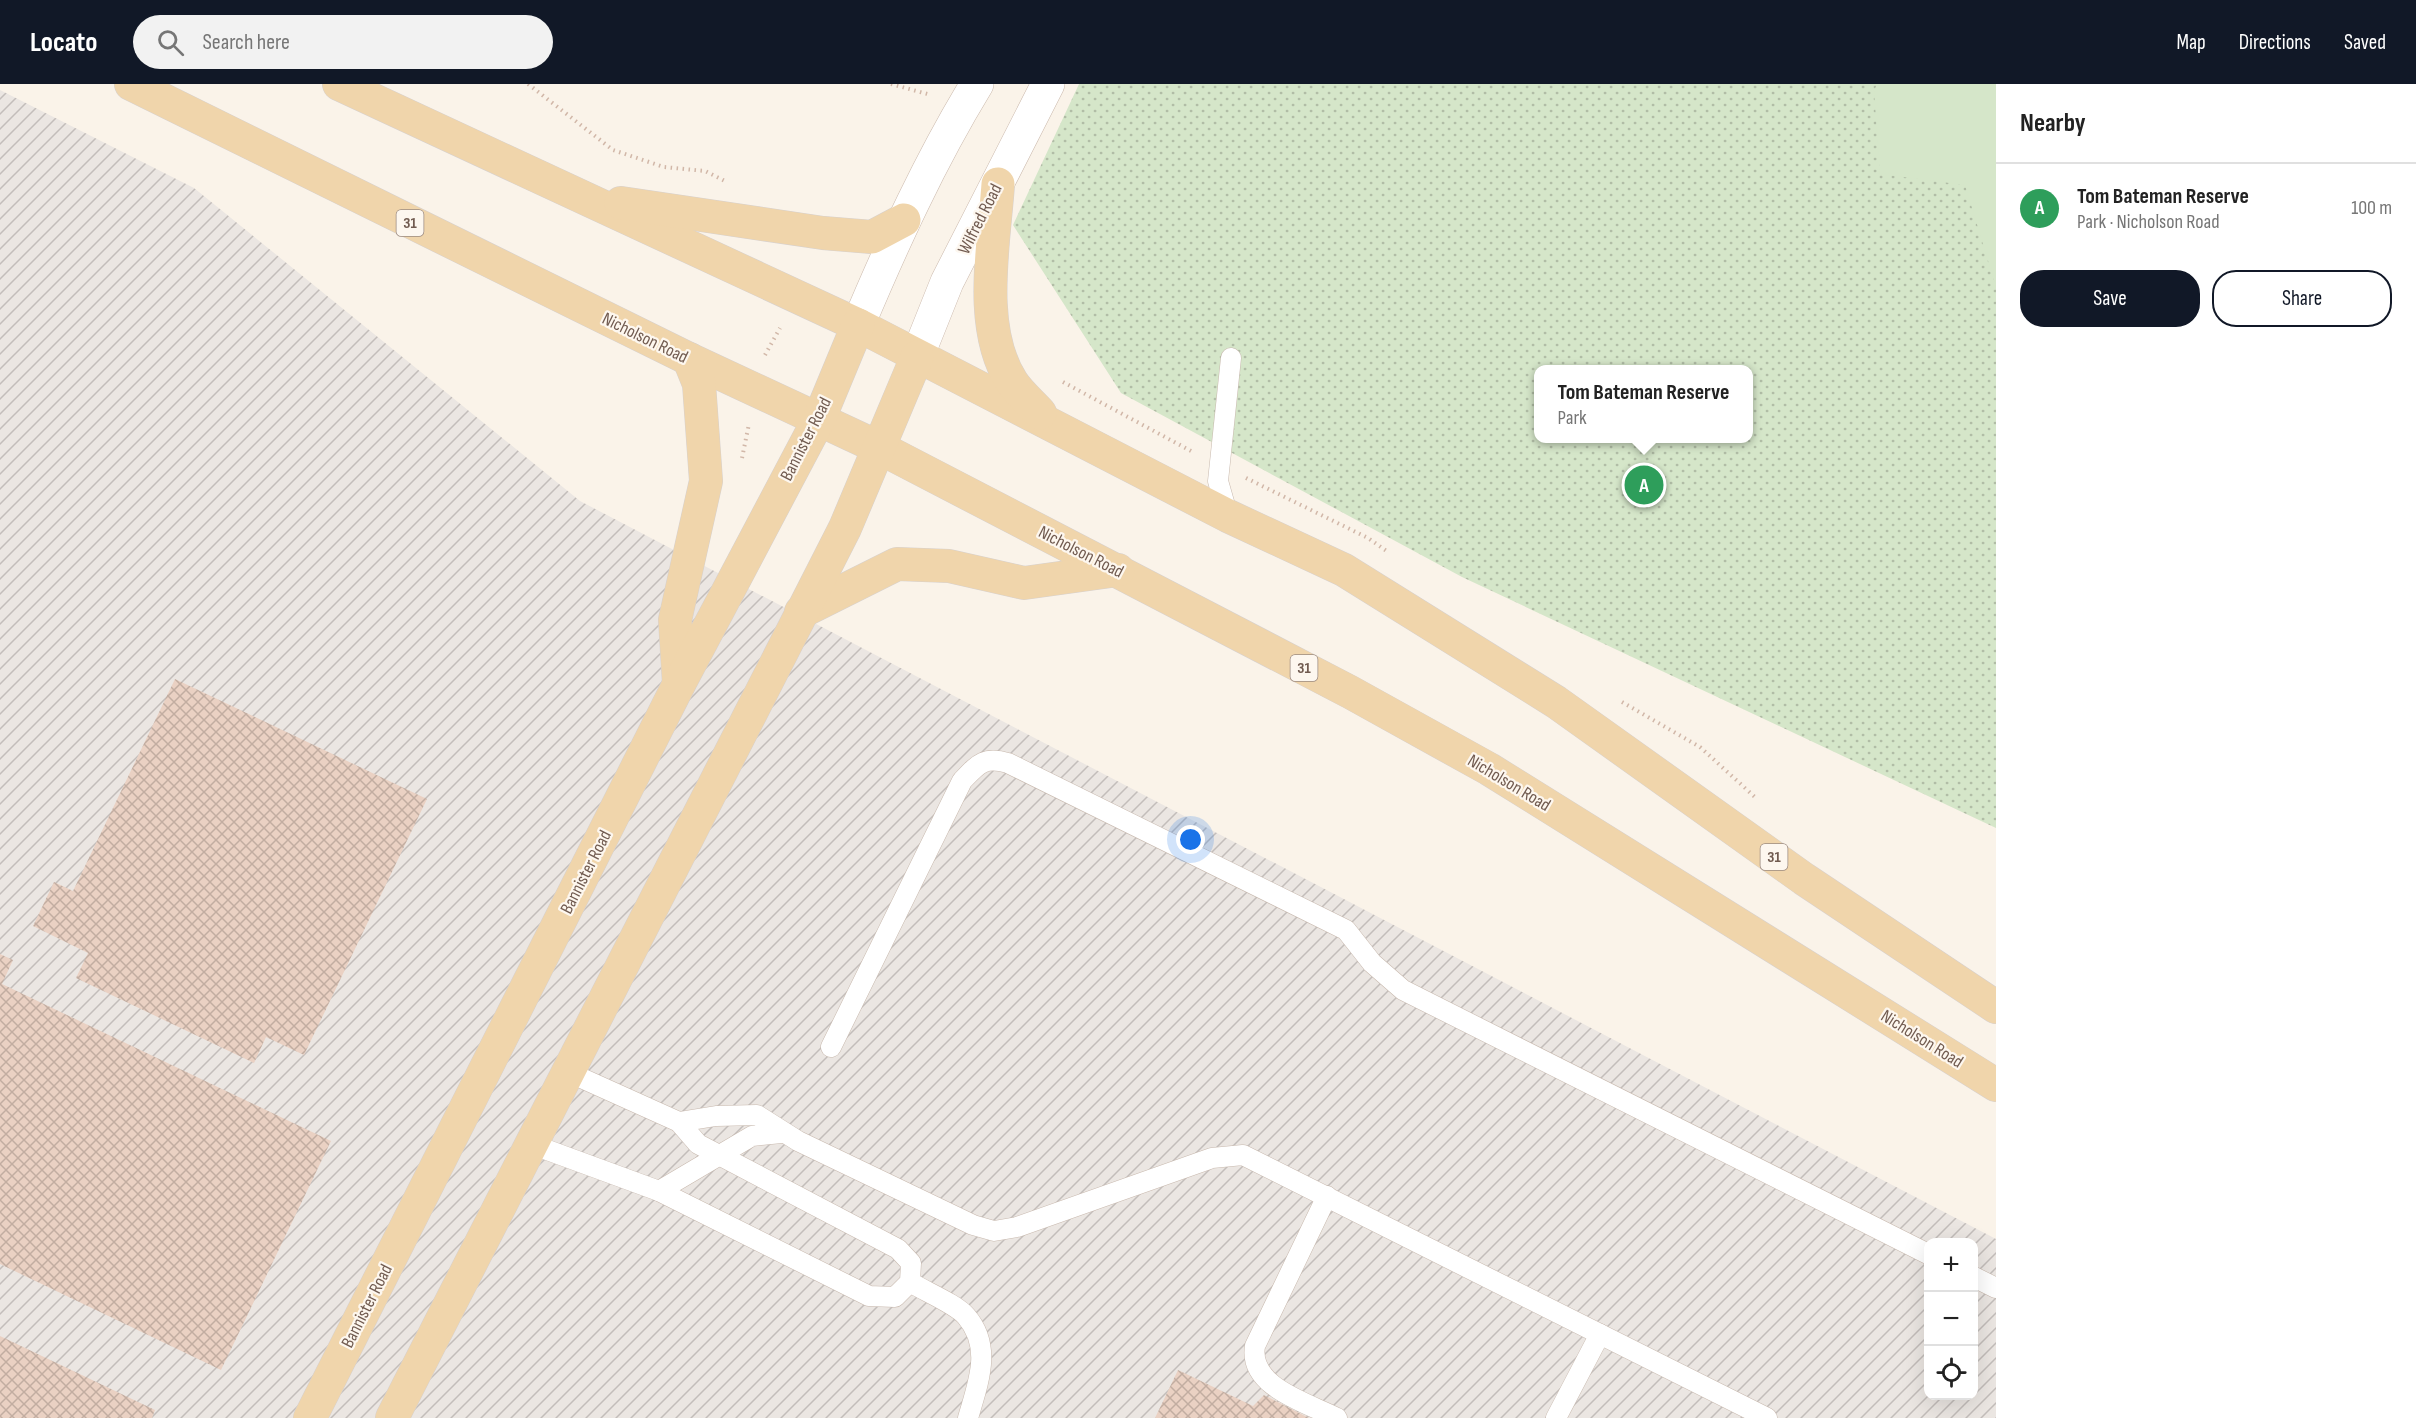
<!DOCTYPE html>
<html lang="en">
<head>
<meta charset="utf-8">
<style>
  :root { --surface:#fff; --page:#f2f2f2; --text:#222; --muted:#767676; --line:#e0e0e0; --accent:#111827 }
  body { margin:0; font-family:"Sofia Sans Condensed",sans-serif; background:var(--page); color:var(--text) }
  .controls { position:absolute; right:18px; bottom:18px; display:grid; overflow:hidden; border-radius:12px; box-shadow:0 6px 24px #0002 }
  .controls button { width:54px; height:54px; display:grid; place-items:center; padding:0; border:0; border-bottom:2px solid var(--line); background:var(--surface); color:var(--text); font:30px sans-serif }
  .you { position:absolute; left:1191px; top:756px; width:21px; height:21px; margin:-15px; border:4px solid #fff; border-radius:50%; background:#1a73e8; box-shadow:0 0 0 9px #1a73e833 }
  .badge { display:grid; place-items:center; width:39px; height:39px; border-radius:50%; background:var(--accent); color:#fff; font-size:20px; font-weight:700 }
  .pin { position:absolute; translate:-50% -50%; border:3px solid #fff; box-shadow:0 2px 6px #0006 }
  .popup { position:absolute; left:1534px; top:281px; width:219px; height:78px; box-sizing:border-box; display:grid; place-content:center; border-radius:12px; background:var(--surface); filter:drop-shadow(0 2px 4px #0005); font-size:20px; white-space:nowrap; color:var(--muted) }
  .popup b { font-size:22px; color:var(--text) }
  .popup::after { content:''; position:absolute; left:50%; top:100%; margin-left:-12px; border:12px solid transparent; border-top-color:var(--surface) }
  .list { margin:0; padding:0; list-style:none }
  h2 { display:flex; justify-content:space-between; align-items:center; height:78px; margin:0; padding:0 24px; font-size:26px }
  h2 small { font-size:20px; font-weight:400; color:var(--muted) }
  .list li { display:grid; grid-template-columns:39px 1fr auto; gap:18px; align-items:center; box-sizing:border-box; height:90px; padding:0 24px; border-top:2px solid var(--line) }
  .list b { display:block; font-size:22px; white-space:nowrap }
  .list p { margin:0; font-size:20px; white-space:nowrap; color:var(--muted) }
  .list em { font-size:20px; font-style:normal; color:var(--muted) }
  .actions { display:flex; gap:12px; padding:18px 24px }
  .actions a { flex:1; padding:14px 0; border:2px solid var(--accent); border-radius:24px; text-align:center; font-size:21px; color:var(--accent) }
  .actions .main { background:var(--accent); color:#fff }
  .icon { flex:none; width:33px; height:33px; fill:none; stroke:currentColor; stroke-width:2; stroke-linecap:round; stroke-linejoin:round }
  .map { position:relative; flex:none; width:1996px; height:1334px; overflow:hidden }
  header { display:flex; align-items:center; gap:36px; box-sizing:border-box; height:84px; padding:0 30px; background:var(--accent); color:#fff }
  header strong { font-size:28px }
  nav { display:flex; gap:33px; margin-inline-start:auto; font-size:21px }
  .search { width:420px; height:54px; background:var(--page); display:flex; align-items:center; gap:15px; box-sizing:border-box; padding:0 21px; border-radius:33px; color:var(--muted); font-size:22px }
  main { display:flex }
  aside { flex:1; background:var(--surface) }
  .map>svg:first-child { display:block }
</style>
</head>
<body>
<header>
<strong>Locato</strong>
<div class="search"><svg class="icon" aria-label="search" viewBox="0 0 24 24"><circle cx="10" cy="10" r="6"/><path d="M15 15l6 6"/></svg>Search here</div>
<nav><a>Map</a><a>Directions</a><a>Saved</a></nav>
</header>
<main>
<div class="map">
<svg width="1996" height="1334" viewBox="0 0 1996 1334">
  <defs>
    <pattern id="industrial-furrows" width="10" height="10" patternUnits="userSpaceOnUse" patternTransform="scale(1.5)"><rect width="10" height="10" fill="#ebe6e2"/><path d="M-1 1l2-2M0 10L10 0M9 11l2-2" fill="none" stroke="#c3bdba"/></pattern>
    <pattern id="green-dots" width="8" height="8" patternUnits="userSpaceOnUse" patternTransform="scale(1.5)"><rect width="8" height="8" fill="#d5e6c9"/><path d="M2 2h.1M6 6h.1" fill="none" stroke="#b1bda6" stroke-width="1.8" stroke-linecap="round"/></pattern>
    <pattern id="building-cross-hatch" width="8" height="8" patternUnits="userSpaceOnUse" patternTransform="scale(1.5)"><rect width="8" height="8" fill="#ead1c3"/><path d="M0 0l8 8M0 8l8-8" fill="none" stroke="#c2ada1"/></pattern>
  </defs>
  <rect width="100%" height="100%" fill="#faf3e9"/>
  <path fill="url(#industrial-furrows)" fill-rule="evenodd" d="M0,6L194,104L580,417L1996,1155V1334H0ZM1928,1158H1974V1312H1928Z"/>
  <path fill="url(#green-dots)" fill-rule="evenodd" d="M1079,0H1996V744L1462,493L1121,309L1013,141ZM1539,286H1749V354H1539Z"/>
  <path fill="#d5e6c9" d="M1877,0H1996V203L1965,101L1880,90L1874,7Z"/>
  <g fill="url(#building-cross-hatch)">
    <path d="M175,595L427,715L304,971L266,953L254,979L76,894L88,869L33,842L54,798L73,807Z"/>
    <path d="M0,870L13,876L2,900L331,1057L221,1286L0,1180Z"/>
    <path d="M0,1252L155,1326L152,1334H0Z"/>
    <path d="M1178,1286L1253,1322L1264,1311L1309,1334H1155Z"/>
  </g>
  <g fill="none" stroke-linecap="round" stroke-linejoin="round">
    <defs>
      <g id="lane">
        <path d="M1228,432L1218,397L1231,274"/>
        <path d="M831,963L962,697C978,680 984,672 1008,679L1346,846L1372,879L1403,906L1928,1170"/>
        <path d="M568,988L679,1038L698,1060L898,1165L911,1179L910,1198L895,1213L869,1212L659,1107"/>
        <path d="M679,1038L716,1032L757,1031L798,1057L973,1141L994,1147L1017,1143L1212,1074L1243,1071L1767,1334"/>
        <path d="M531,1060L659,1107L752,1052L781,1049"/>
        <path d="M1327,1112L1255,1262C1248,1303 1308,1319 1337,1334"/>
        <path d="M1974,1193L1996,1204"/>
        <path d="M910,1198C924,1207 956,1220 966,1232C993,1263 978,1299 968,1334"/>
        <path d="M1556,1334L1600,1250"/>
      </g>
      <g id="secondary">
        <path d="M858,241C893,158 930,77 977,0"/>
        <path d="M917,273L947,198L1048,0"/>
      </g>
      <g id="primary">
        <path d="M131,0L689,275L880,364L1350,608L1489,685L1996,1001"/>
        <path d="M339,0L858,241L1228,432L1344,486L1556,618L1804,795L1996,923"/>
        <path d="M998,100C994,160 977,244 1012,298C1019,309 1031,319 1040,329"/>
        <path d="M621,119L823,149L872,153L904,136"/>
        <path d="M801,528L897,480L949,482L1024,499L1118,486"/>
        <path d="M679,600L675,536L706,397L699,300L689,275"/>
        <path d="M310,1334L679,600L819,335L858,241"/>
        <path d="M392,1334L845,444L917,273"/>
      </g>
    </defs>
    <use href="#lane" stroke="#c8b9ae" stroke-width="21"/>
    <use href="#secondary" stroke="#cbb9ac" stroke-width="34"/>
    <use href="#primary" stroke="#d7d1ce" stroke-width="34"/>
    <g stroke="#d1b7a8" stroke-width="4" stroke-dasharray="1.5 4.5" stroke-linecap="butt">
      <path d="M528,0L613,66L664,83L705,87L725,97"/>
      <path d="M891,0L931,11"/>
      <path d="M765,271L780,244"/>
      <path d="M1063,298L1191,367"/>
      <path d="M742,374L749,340"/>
      <path d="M1246,394L1368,454L1388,468"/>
      <path d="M1622,618L1700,663L1756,714"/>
    </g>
    <use href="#lane" stroke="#fff" stroke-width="20"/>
    <use href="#secondary" stroke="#fff" stroke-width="33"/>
    <use href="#primary" stroke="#f0d5ab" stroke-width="33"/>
  </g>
  <g text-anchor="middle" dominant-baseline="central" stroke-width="4.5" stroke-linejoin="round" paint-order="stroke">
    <g fill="#fdf7ef" stroke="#9b8a80" stroke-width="1.5">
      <rect x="396.5" y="126" width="27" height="26" rx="4.5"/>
      <rect x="1290.5" y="571" width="27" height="26" rx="4.5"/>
      <rect x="1760.5" y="760" width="27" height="26" rx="4.5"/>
    </g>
    <g font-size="16" font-weight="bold" fill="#715b50">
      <text x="410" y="139">31</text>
      <text x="1304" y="584">31</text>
      <text x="1774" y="773">31</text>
    </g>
    <g font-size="18" fill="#715b50" stroke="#fdf7ef">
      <text transform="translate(980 135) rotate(-63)">Wilfred Road</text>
      <text transform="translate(645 254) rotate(26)">Nicholson Road</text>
      <text transform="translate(806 355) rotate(-63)">Bannister Road</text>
      <text transform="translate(1081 468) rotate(27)">Nicholson Road</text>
      <text transform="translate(1509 699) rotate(31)">Nicholson Road</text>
      <text transform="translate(586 788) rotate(-63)">Bannister Road</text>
      <text transform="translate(1922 955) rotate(32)">Nicholson Road</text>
      <text transform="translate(367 1222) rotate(-63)">Bannister Road</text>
    </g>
  </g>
</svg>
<div class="controls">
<button>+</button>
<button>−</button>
<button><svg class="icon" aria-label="locate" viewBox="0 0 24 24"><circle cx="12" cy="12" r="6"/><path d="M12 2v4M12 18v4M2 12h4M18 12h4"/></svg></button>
</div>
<div class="you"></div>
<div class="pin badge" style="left:1644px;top:401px;background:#2e9e5b">A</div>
<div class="popup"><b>Tom Bateman Reserve</b>Park</div>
</div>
<aside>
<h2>Nearby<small></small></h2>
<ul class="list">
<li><span class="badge" style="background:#2e9e5b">A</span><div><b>Tom Bateman Reserve</b><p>Park · Nicholson Road</p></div><em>100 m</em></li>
</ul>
<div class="actions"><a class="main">Save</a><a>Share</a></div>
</aside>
</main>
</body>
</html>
